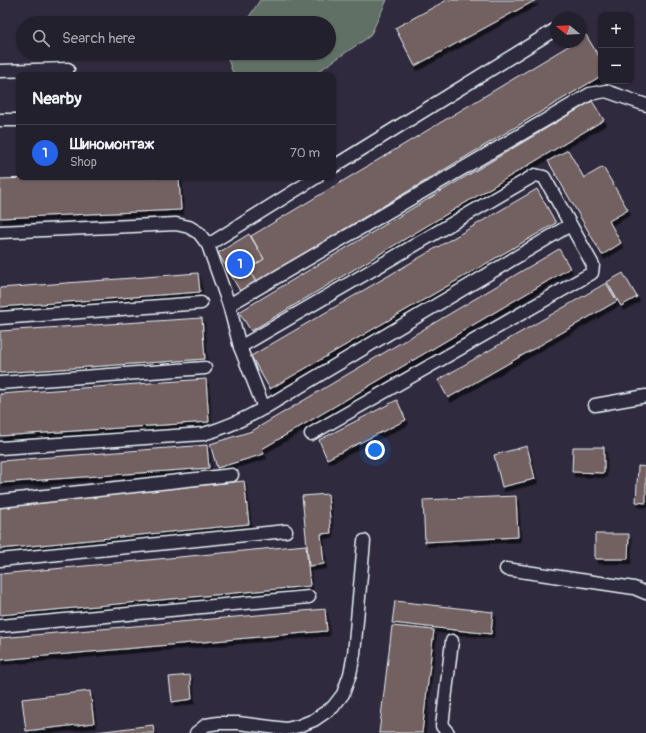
<!DOCTYPE html>
<html lang="en">
<head>
<meta charset="utf-8">
<style>
  :root { --surface:#23202e; --page:#2b2836; --text:#f1f3f6; --muted:#a3a3aa; --line:#403e4a; --accent:#2563eb }
  body { margin:0; font-family:Pangolin,sans-serif; background:var(--page); color:var(--text) }
  .controls { position:absolute; right:12px; top:12px; display:grid; overflow:hidden; border-radius:8px; box-shadow:0 1px 3px #0004 }
  .controls button { width:36px; height:36px; display:grid; place-items:center; padding:0; border:0; border-bottom:1px solid var(--line); background:var(--surface); color:var(--text); font:20px sans-serif }
  .compass { position:absolute; left:550px; top:12px; width:36px; height:36px; border-radius:50%; background:var(--surface); box-shadow:0 1px 3px #0004; rotate:288deg }
  .you { position:absolute; left:375px; top:450px; width:14px; height:14px; margin:-10px; border:3px solid #fff; border-radius:50%; background:#1a73e8; box-shadow:0 0 0 6px #1a73e833 }
  .badge { display:grid; place-items:center; width:26px; height:26px; border-radius:50%; background:var(--accent); color:#fff; font-size:13px; font-weight:700 }
  .pin { position:absolute; translate:-50% -50%; border:2px solid #fff; box-shadow:0 1px 4px #0006 }
  .list { margin:0; padding:0; list-style:none }
  h2 { display:flex; justify-content:space-between; align-items:center; height:52px; margin:0; padding:0 16px; font-size:17px }
  h2 small { font-size:13px; font-weight:400; color:var(--muted) }
  .list li { display:grid; grid-template-columns:26px 1fr auto; gap:12px; align-items:center; box-sizing:border-box; height:56px; padding:0 16px; border-top:1px solid var(--line) }
  .list b { display:block; font-size:15px; white-space:nowrap }
  .list p { margin:0; font-size:13px; white-space:nowrap; color:var(--muted) }
  .list em { font-size:13px; font-style:normal; color:var(--muted) }
  .icon { flex:none; width:22px; height:22px; fill:none; stroke:currentColor; stroke-width:2; stroke-linecap:round; stroke-linejoin:round }
  .map { position:relative; flex:none; width:646px; height:733px; overflow:hidden }
  .search { position:absolute; background:var(--surface); box-shadow:0 1px 3px #0004; left:16px; top:16px; width:320px; height:44px; display:flex; align-items:center; gap:10px; box-sizing:border-box; padding:0 14px; border-radius:22px; color:var(--muted); font-size:15px }
  .panel { position:absolute; background:var(--surface); box-shadow:0 1px 3px #0004; left:16px; top:72px; width:320px; height:108px; border-radius:8px }
  .map>svg:first-child { display:block }
</style>
</head>
<body>
<div class="map">
<svg width="646" height="733" viewBox="0 0 646 733">
  <defs>
    <filter id="shadow"><feDropShadow dx="2.5" dy="4.5" stdDeviation="0" flood-color="#0009"/></filter>
  </defs>
  <rect width="100%" height="100%" fill="#2f2a3d"/>
  <filter id="ink" filterUnits="userSpaceOnUse"><feTurbulence type="fractalNoise" baseFrequency=".025" numOctaves="2"/><feDisplacementMap in="SourceGraphic" scale="8" xChannelSelector="R" yChannelSelector="G"/><feConvolveMatrix kernelMatrix="1 2 1 2 8 2 1 2 1" color-interpolation-filters="sRGB"/></filter>
  <g filter="url(#ink)">
    <path fill="#606f65" stroke="#a4b0ae" d="M260,0H387L370,36L313,75H234L231,68L226,53H329V23H245Z"/>
    <g fill="#736060" stroke="#e8f1f8" filter="url(#shadow)">
      <path d="M447,0H536L415,66L395,28Z"/>
      <path d="M586,35L601,60V76L256,282L248,269L264,259L251,236L575,42H580V39Z"/>
      <path d="M592,101L604,120L251,331L239,312Z"/>
      <path d="M568,150L584,178L603,167L628,210L609,221L621,243L602,255L548,161Z"/>
      <path d="M55,177H179L181,210L0,218V179Z"/>
      <path d="M537,189L556,223L270,389L251,356Z"/>
      <path d="M249,234L264,259L248,269L256,282L240,291L218,253Z"/>
      <path d="M559,249L570,268L262,449L264,454L217,468L210,444L252,431Z"/>
      <path d="M198,273L200,292L0,307V288Z"/>
      <path d="M623,273L637,297L621,306L607,282Z"/>
      <path d="M606,283L617,301L448,398L438,380Z"/>
      <path d="M202,318L205,359L0,373V331Z"/>
      <path d="M206,379L209,422L0,436V394Z"/>
      <path d="M397,400L406,420L327,459L319,440Z"/>
      <path d="M207,445L209,468L0,483V461Z"/>
      <path d="M527,446L535,479L502,487L494,455Z"/>
      <path d="M573,447H604V473L572,472Z"/>
      <path d="M638,466L646,467V503L636,502Z"/>
      <path d="M244,481L249,524L0,549V506Z"/>
      <path d="M328,494L331,533L321,534L324,564L309,566L302,496Z"/>
      <path d="M516,496L518,537L425,542L423,500Z"/>
      <path d="M595,534H629L628,559H595Z"/>
      <path d="M306,545L310,586L0,615V574Z"/>
      <path d="M395,601L493,612L491,634L392,623Z"/>
      <path d="M325,609L327,631L0,660V638Z"/>
      <path d="M392,626L434,630L422,733H379Z"/>
      <path d="M190,675L192,699L172,702L169,677Z"/>
      <path d="M90,691L94,723L26,731L22,699Z"/>
      <path d="M153,725L154,733H97L96,732Z"/>
    </g>
    <g fill="none" stroke-linecap="round" stroke-linejoin="round">
      <defs>
        <g id="service">
          <path d="M0,71L68,69"/>
          <path d="M0,120H19"/>
          <path d="M333,167L556,29"/>
          <path d="M0,232L176,224L189,227L199,233L208,245L229,305L240,347L264,408L570,225"/>
          <path d="M208,245L317,177"/>
          <path d="M229,305L590,94L606,91L646,105"/>
          <path d="M0,318L201,303"/>
          <path d="M240,347L535,175L544,177L593,265L592,273L311,434"/>
          <path d="M0,383L205,368"/>
          <path d="M595,405L646,396"/>
          <path d="M0,448L203,434C226,428 243,420 264,408"/>
          <path d="M0,501L232,475"/>
          <path d="M0,560L286,531"/>
          <path d="M506,569L634,588L646,593"/>
          <path d="M0,626L309,597"/>
          <path d="M196,733L206,725L218,723H238L286,729L299,726L314,720L333,707L343,694L350,674L354,654L364,541"/>
          <path d="M448,733L442,726L452,641"/>
        </g>
      </defs>
      <use href="#service" stroke="#e8f1f8" stroke-width="15"/>
      <use href="#service" stroke="#2f2a3d" stroke-width="12"/>
    </g>
  </g>
</svg>
<div class="controls">
<button>+</button>
<button>−</button>
</div>
<svg class="compass" viewBox="-18 -18 36 36"><path d="M0-13l5 13h-10z" fill="#e53935"/><path d="M0 13l5-13h-10z" fill="#a3a3aa"/></svg>
<div class="you"></div>
<div class="pin badge" style="left:240px;top:264px">1</div>
<div class="search"><svg class="icon" aria-label="search" viewBox="0 0 24 24"><circle cx="10" cy="10" r="6"/><path d="M15 15l6 6"/></svg>Search here</div>
<section class="panel">
<h2>Nearby<small></small></h2>
<ul class="list">
<li><span class="badge">1</span><div><b>Шиномонтаж</b><p>Shop</p></div><em>70 m</em></li>
</ul>
</section>
</div>
</body>
</html>
